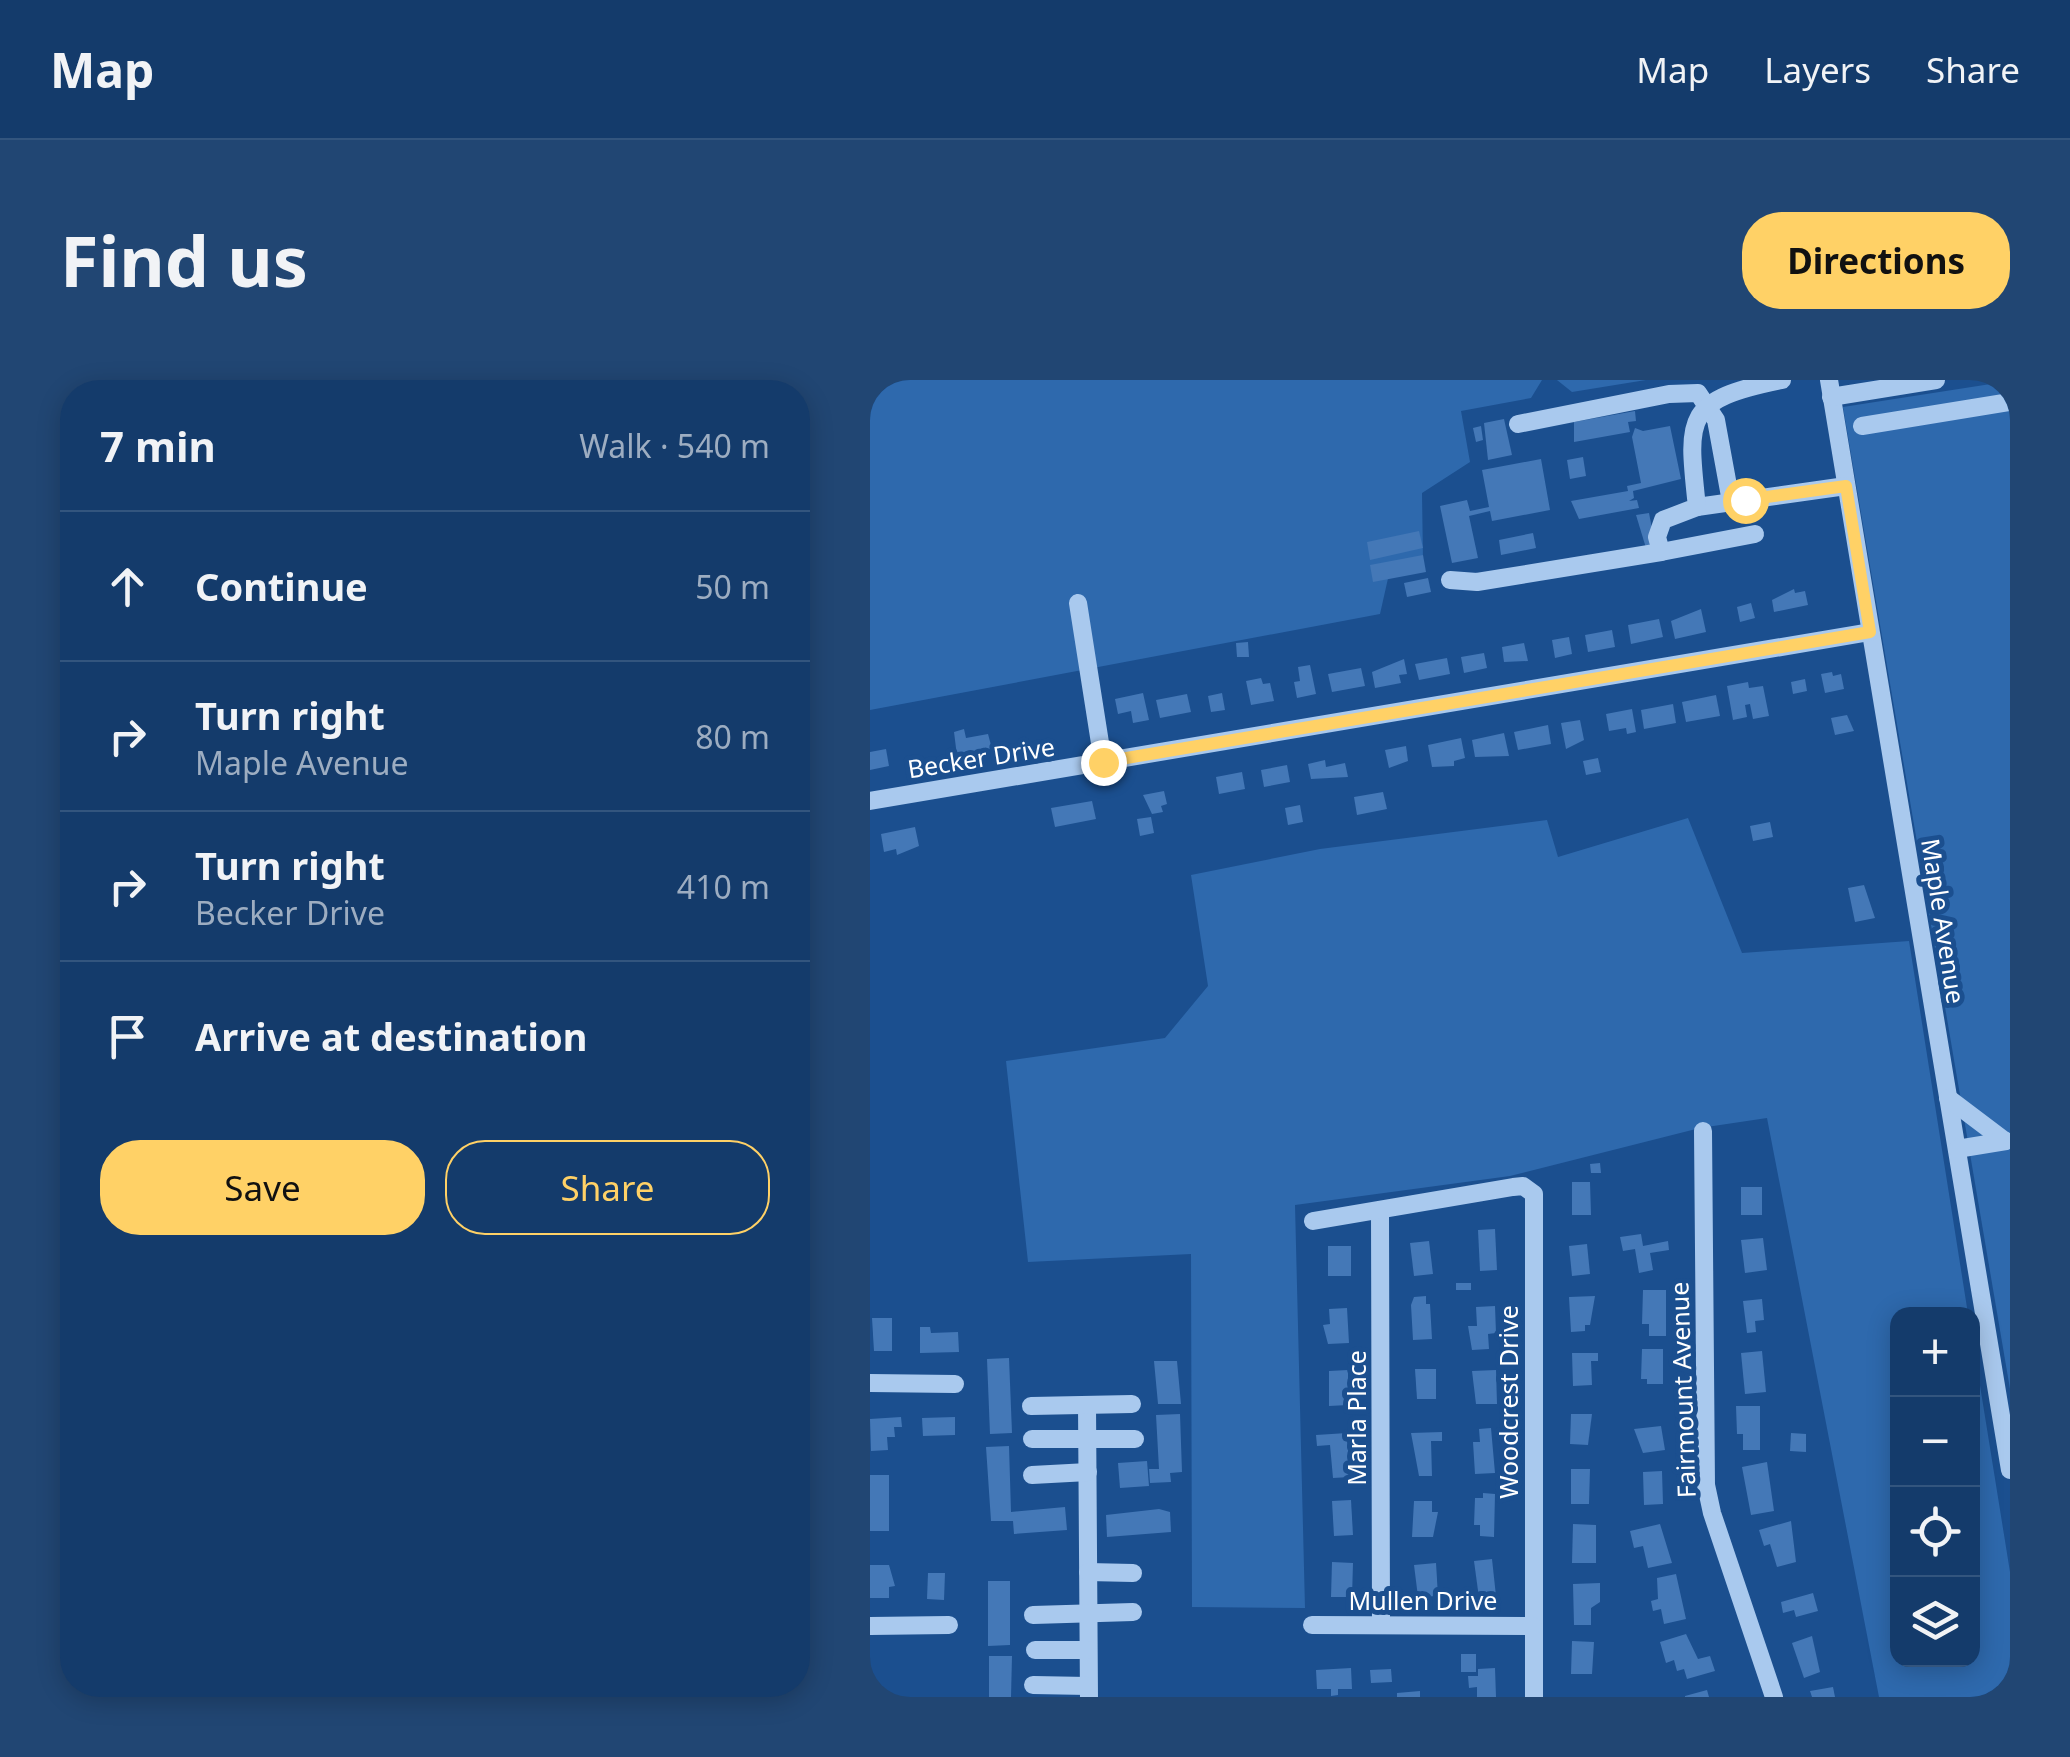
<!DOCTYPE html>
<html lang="en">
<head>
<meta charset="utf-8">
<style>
  :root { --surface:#143b6b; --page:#214673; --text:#f1f3f6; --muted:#9dadc1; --line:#33557e; --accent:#ffd166 }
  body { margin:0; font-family:"Noto Sans",sans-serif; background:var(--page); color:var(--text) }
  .controls { position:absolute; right:30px; bottom:30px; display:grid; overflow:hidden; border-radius:20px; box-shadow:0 5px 25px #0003 }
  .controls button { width:90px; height:90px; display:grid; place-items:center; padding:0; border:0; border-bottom:2px solid var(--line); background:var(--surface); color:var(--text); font:50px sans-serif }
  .stop { position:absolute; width:30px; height:30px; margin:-22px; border:8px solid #ffd166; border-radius:50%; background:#fff }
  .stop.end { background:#ffd166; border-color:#fff; box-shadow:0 2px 10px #0008 }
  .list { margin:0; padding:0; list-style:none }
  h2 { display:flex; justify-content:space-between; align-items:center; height:130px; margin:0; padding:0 40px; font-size:42px }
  h2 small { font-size:32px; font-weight:400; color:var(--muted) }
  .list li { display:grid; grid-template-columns:65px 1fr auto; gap:30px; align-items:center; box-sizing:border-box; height:150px; padding:0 40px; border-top:2px solid var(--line) }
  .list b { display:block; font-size:38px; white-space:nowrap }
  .list p { margin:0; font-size:32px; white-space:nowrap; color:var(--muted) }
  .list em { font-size:32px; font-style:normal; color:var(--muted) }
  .actions { display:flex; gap:20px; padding:30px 40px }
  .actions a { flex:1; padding:22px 0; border:2px solid var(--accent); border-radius:40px; text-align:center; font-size:35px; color:var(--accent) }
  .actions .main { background:var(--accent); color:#111 }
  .icon { flex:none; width:55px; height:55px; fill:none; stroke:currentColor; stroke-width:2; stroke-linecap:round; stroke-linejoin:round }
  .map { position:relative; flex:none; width:1140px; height:1317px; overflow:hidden; border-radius:40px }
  header { display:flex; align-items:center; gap:60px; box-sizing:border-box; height:140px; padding:0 50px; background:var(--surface); border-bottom:2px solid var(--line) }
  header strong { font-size:48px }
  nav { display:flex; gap:55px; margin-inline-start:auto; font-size:35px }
  .intro { display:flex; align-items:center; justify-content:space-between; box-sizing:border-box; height:240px; padding:0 60px }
  h1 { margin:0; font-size:70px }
  .button { padding:25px 45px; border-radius:40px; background:var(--accent); color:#111; font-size:35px; font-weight:700 }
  main { display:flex; gap:60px; padding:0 60px }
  aside { flex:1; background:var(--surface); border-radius:40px; box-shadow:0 5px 25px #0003 }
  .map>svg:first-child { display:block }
</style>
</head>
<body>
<header>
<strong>Map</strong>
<nav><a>Map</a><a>Layers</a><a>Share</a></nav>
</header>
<div class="intro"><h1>Find us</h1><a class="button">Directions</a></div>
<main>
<aside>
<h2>7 min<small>Walk · 540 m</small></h2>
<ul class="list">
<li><svg class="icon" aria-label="ahead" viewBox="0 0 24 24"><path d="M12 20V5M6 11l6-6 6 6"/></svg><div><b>Continue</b></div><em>50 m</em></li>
<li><svg class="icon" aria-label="right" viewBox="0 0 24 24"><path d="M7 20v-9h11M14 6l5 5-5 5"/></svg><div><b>Turn right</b><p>Maple Avenue</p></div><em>80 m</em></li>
<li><svg class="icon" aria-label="right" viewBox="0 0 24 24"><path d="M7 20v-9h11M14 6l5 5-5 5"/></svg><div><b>Turn right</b><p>Becker Drive</p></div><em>410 m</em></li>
<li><svg class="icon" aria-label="arrive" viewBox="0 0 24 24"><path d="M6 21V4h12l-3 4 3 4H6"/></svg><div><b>Arrive at destination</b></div></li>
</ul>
<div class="actions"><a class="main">Save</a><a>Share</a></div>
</aside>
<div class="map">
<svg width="1140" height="1317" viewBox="0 0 1140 1317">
  <rect width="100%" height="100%" fill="#1b4f8f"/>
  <g fill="#2e69ad">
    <path d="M0,0H672L661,18L591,31L600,82L552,113L553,180L519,194L510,234L0,330Z"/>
    <path d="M687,0H776L702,12Z"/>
    <path d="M1140,1V1009L973,27Z"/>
    <path d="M818,438L872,573L1039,561L1098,934H1028V1280H1102L1103,962L1140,1192V1317H1009L897,738L830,748L640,796L425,825L435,1228L322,1227L321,874L158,882L136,681L295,658L338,606L321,495L450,469L677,440L688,477Z"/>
  </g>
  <g fill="#4478b7">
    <path d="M765,31L766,41L758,42L760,52L704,62V42Z"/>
    <path d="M634,39L642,75L618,80L614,43Z"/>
    <path d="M611,46L613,60L606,62L603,48Z"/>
    <path d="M800,46L811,99L763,111L764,118L759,121L767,120L769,128L709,139L701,121L758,111L757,106L771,103L762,57L765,48L773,51Z"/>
    <path d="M713,77L716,96L700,99L697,80Z"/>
    <path d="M671,79L680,130L622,141L620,131L599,136L608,178L582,183L570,126L597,120L600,131L619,127L612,90Z"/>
    <path d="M779,133L784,159L782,167L776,168L766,135Z"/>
    <path d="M549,151L553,168L500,180L497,162Z"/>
    <path d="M663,153L666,168L631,175L629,160Z"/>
    <path d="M553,175L556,192L503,202L500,185Z"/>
    <path d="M558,198L561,212L537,217L534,203Z"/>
    <path d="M924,209L925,213L935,211L938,225L904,232L902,220Z"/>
    <path d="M881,223L885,238L870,242L867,227Z"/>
    <path d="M831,229L836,252L805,259L801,241Z"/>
    <path d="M789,239L793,257L761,264L758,245Z"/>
    <path d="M742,250L745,267L718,272L715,255Z"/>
    <path d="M699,257L702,274L685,278L682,260Z"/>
    <path d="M378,262L379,277H367L366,263Z"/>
    <path d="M654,263L658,281L634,282L632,267Z"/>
    <path d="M614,273L617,288L594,293L591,277Z"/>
    <path d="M577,278L580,294L549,300L545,284Z"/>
    <path d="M534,279L537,294L529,295L531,303L505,308L502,292Z"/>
    <path d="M440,285L446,314L427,318L424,302L430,301L428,287Z"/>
    <path d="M491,288L495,306L462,312L458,294Z"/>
    <path d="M962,292L963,296L971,294L974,309L955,313L951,294Z"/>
    <path d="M391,298L393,304L400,303L404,321L381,325L376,301Z"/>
    <path d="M935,299L937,311L923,314L921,302Z"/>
    <path d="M878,302L879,308L893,306L899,336L883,339L880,324L875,325L877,337L863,340L857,306Z"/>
    <path d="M273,313L279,340L263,343L261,331L248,334L245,319Z"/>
    <path d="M352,313L355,330L341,332L338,316Z"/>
    <path d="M317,314L321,332L290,338L286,320Z"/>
    <path d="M846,315L850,336L816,342L812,322Z"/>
    <path d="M803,324L806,343L774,349L771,330Z"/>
    <path d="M762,329L766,352L757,354L756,348L739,351L736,334Z"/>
    <path d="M977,335L984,351L965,355L961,338Z"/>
    <path d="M710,340L714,360L696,369L691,343Z"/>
    <path d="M678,345L681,364L648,370L644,352Z"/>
    <path d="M94,349L96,358L118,354L122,369L87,376L84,352Z"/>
    <path d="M634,353L639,376L605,377L602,360Z"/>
    <path d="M591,358L595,378L584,381V386L562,387L558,365Z"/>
    <path d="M536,366L538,381L519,388L515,370Z"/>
    <path d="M16,369L19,386L0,390V372Z"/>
    <path d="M728,378L731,392L716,395L713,381Z"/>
    <path d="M455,380L456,387L475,383L478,397L441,399L438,384Z"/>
    <path d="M417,385L420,402L394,407L391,390Z"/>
    <path d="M372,392L375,409L349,414L346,397Z"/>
    <path d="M294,411L297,424L291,426L293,432L282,434L273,415Z"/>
    <path d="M513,412L517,429L487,435L484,417Z"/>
    <path d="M222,421L226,439L185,447L181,428Z"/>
    <path d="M430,425L433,442L418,445L415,428Z"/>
    <path d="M281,437L284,453L270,456L267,439Z"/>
    <path d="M900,442L903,457L883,461L880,446Z"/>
    <path d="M45,447L49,466L27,475L26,469L14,472L11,454Z"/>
    <path d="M994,505L1005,538L985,542L978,508Z"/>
    <path d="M730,783L731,793H721L720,784Z"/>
    <path d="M702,802H720L721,835H702Z"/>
    <rect x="871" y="807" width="21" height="28"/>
    <path d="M625,849L627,890L610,891L608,850Z"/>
    <path d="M771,854L773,866L798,861L799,870L780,873L783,890L769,893L765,869L753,871L750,857Z"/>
    <path d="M893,858L897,890L875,893L871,860Z"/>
    <path d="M559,861L563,894L544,896L540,863Z"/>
    <path d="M717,864L720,894L702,896L699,866Z"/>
    <rect x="458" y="866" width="23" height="30"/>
    <rect x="586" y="903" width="15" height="7"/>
    <path d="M773,910H796V956H779V944H772Z"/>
    <path d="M556,916V924H560L562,959L543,960L541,925L544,917Z"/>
    <path d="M725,916L720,945H715V951L701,952L699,917Z"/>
    <path d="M892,919L894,940L885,941L886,952L877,953L873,921Z"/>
    <path d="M625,926L626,953L618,954L619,969L602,970L598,946H607L606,927Z"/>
    <path d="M477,928L479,963L458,964L453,945L460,944L459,929Z"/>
    <path d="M2,938H22V971H4Z"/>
    <path d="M50,947H60L61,953L88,952L89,972L50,973Z"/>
    <path d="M772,969H793V1004H777V999H771Z"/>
    <path d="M892,971L896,1012L875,1014L871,973Z"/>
    <path d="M702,973H728V981H721L722,1005L703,1006Z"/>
    <path d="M139,978L142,1053L120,1054L117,979Z"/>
    <path d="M284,981H307L311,1024H288Z"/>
    <path d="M545,989H566V1019H547Z"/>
    <path d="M478,990V1025L459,1026V991Z"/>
    <path d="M626,990L627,1024H606L602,991Z"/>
    <path d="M866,1026H890V1070H873V1054H867Z"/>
    <path d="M310,1034L312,1092L300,1093L301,1102L280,1103L279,1089H289L286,1035Z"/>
    <path d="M701,1034H722L718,1065L700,1064Z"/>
    <path d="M31,1037L32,1047H24L25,1057H17L18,1070L1,1071L0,1039Z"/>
    <path d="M85,1037V1055L53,1056L52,1038Z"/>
    <path d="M791,1046L795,1070L773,1073L764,1049Z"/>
    <path d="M621,1048L625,1093L605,1094L603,1062H610L609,1049Z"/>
    <path d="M572,1052V1061H561L562,1096H549L541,1053Z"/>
    <path d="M477,1053L480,1097L463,1098L460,1065L447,1066L446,1055Z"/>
    <path d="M921,1053L936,1054V1072L920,1071Z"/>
    <path d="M139,1066L141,1132L195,1127L197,1150L144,1154L143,1141H121L116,1067Z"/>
    <path d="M277,1081L279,1106L250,1108L248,1083Z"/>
    <path d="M897,1082L904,1131L881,1135L872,1087Z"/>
    <path d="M701,1089H720L719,1124H701Z"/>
    <path d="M792,1091L793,1124L774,1125L773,1092Z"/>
    <rect x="0" y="1095" width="19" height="56"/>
    <path d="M613,1113L625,1114L624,1157L610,1156V1145H604L605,1118H613Z"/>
    <path d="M481,1120L483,1155L464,1156L462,1121Z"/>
    <path d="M544,1121H562V1132H568L563,1157H542Z"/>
    <path d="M289,1129L300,1132L301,1152L237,1157L236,1135Z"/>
    <path d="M921,1141L926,1182L907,1187L900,1164L894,1166L889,1150Z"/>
    <path d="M703,1144L726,1145V1183H702Z"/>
    <path d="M790,1144L802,1183L778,1188L773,1166L764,1168L760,1151Z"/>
    <path d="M622,1179L626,1216L609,1218L604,1181Z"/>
    <path d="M462,1182L483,1183L482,1217H461Z"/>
    <path d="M566,1183L568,1216L548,1217L544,1185Z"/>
    <path d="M0,1185H19L25,1206L19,1207V1218H0Z"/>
    <path d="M58,1193H75L74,1220L57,1219Z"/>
    <path d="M806,1194L816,1239L794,1244L791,1229L783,1231L781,1221L788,1219L787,1198Z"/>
    <path d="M118,1201H140V1265L118,1266Z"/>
    <path d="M730,1203V1222L721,1228V1245H704L703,1204Z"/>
    <path d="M943,1213L948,1231L926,1237L924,1230L913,1233L911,1222Z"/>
    <path d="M816,1254L828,1279L840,1276L845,1291L817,1299L814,1289L807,1291L804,1280L796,1283L790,1262Z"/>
    <path d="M942,1256L950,1292L934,1298L922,1263Z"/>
    <path d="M702,1261L724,1262L722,1294H701Z"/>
    <rect x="591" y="1274" width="15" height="18"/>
    <path d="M119,1276H142L141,1317H119Z"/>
    <path d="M481,1288L482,1309H468V1315L461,1316V1309H447L446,1290Z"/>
    <path d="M625,1288L626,1317H607V1307L599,1308L598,1296H608V1289Z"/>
    <path d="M521,1289L522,1302L501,1303L500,1290Z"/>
    <path d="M963,1307L965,1317H942L940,1311Z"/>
    <path d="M837,1310L839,1317H815V1316Z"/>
    <path d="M550,1311V1317H527V1313Z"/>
  </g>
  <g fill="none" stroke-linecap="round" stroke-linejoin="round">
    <g stroke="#a9c9ee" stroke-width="18">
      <path d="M959,0L1140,1090"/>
      <path d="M961,17L1066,0"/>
      <path d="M648,44L799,14L828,13L846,40L861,122"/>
      <path d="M992,46L1140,22"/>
      <path d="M827,127L976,106"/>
      <path d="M791,172L885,154"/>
      <path d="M580,200L607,202L791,172L787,157L793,140L827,127C817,36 814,20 912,0"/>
      <path d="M208,223L233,382"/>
      <path d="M0,421L1000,252"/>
      <path d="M1078,718L1135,761"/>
      <path d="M833,751L836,1105L842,1133L904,1317"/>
      <path d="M1087,769L1136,761"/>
      <path d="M510,831L511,1245"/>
      <path d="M443,841L643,807L653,806L664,814V1317"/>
      <path d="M0,1003L85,1004"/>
      <path d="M217,1025L219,1317"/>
      <path d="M161,1026L262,1024"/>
      <path d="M162,1059H265"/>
      <path d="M162,1095L218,1092"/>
      <path d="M218,1192L263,1193"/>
      <path d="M163,1235L263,1232"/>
      <path d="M442,1245L663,1246"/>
      <path d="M0,1246L79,1245"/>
      <path d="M165,1270H218"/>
      <path d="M163,1305L218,1306"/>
    </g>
  </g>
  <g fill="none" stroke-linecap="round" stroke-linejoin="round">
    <path stroke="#ffd166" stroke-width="12" d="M233,382L1000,252L976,106L875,120"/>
  </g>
  <g text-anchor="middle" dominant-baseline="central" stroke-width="10" stroke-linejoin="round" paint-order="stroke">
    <g font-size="25" fill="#fff" stroke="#1b4f8f">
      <text transform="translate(111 377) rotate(-9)">Becker Drive</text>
      <text transform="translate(1074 541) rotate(81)">Maple Avenue</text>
      <text transform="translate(812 1010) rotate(-92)">Fairmount Avenue</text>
      <text transform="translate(638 1022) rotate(-90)">Woodcrest Drive</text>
      <text transform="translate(486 1038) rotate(-90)">Marla Place</text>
      <text x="553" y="1220">Mullen Drive</text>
    </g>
  </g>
</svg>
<div class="controls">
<button>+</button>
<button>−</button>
<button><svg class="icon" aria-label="locate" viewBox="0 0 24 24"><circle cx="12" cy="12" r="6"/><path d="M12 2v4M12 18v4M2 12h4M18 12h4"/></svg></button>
<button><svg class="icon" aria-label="layers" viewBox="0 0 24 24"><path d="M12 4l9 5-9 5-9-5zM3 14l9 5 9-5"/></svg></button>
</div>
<div class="stop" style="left:875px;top:120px"></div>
<div class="stop end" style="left:233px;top:382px"></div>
</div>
</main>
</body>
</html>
